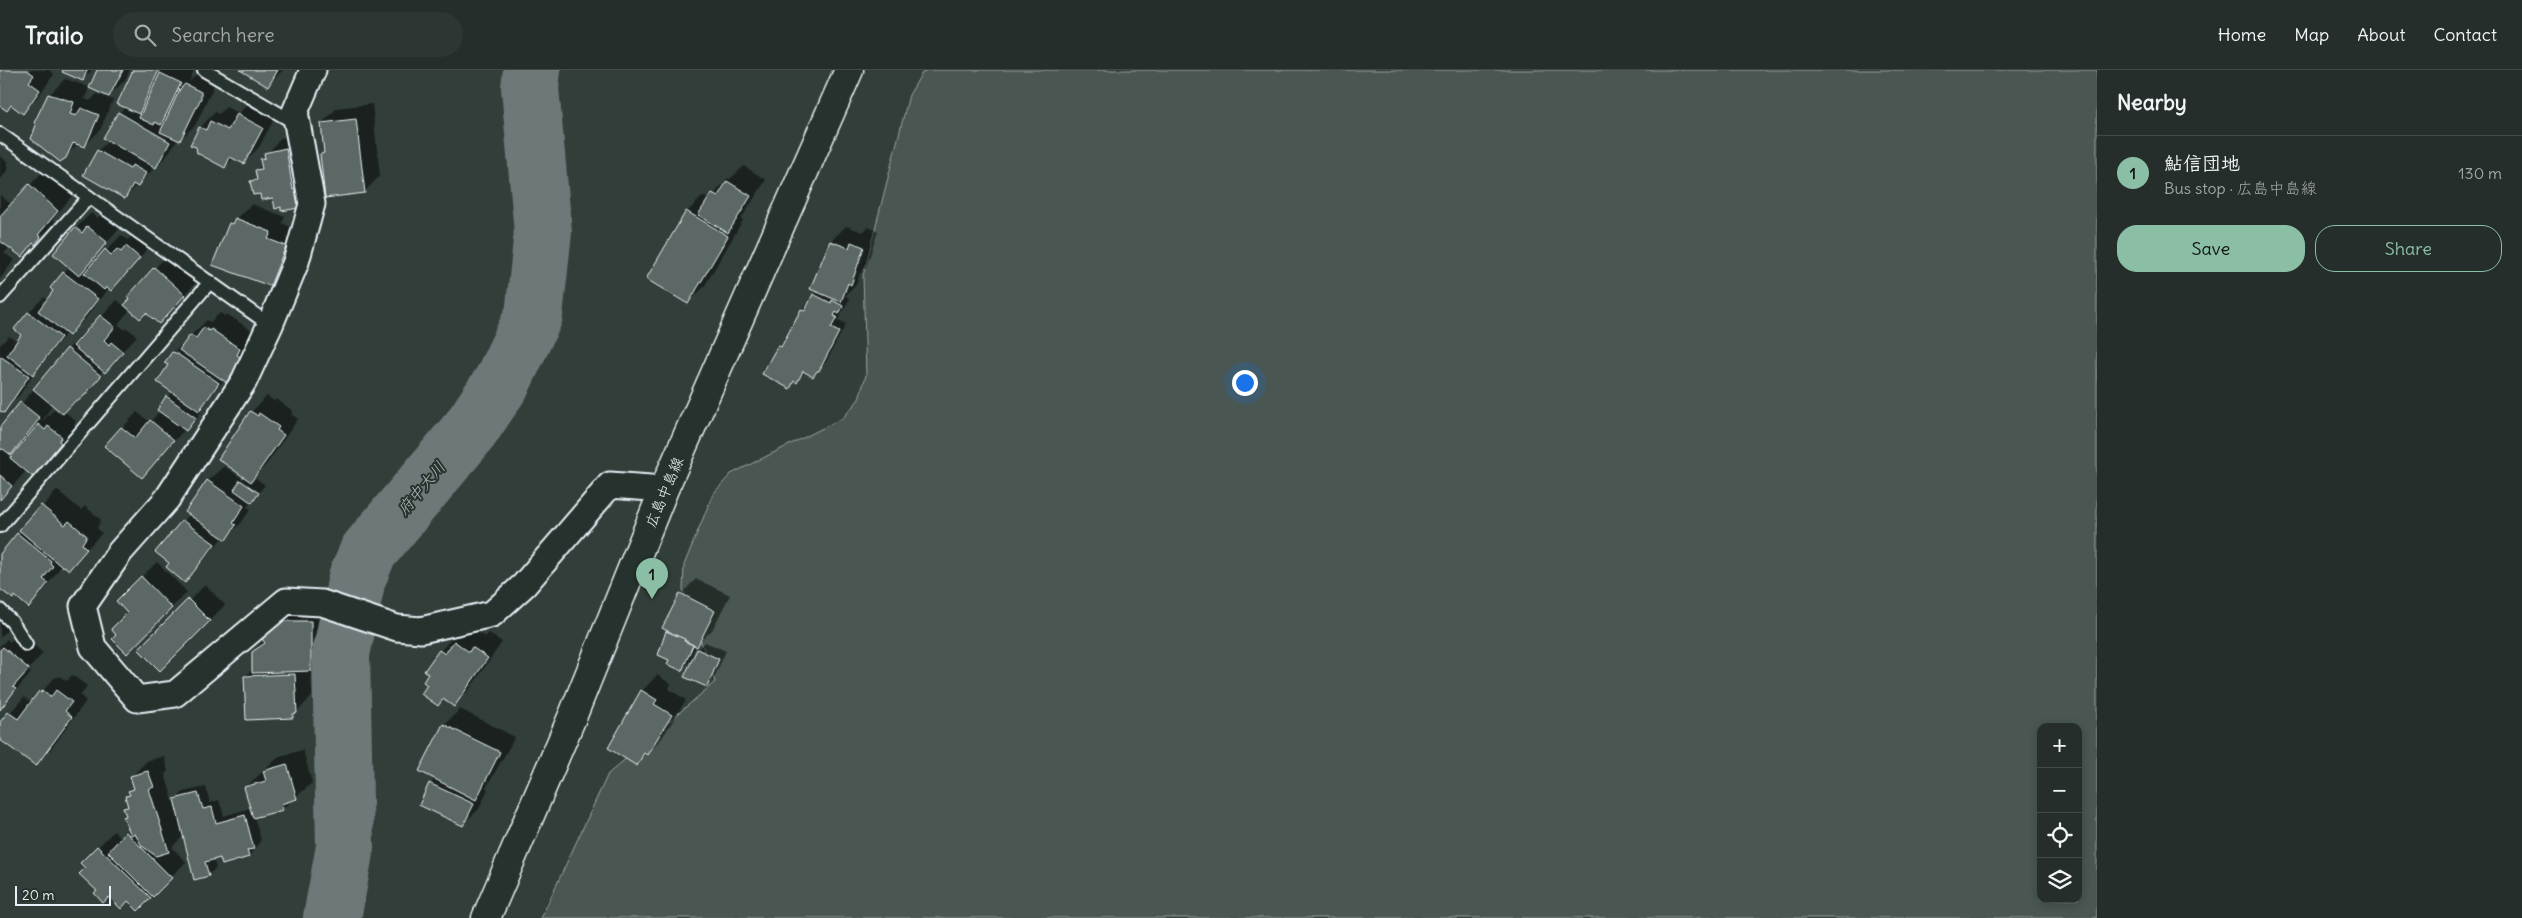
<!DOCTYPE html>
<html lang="en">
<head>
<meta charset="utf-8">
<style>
  :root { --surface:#262e2b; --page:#2e3633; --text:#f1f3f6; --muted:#a4a8a9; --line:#424a47; --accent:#8abfa5 }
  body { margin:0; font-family:Delius,"Klee One",sans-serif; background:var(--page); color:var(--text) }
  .controls { position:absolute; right:15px; bottom:15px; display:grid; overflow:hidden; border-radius:10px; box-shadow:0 2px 8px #0003 }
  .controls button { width:45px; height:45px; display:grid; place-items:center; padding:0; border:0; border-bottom:1px solid var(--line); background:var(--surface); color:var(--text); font:25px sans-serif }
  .scale { position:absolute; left:15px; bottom:12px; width:96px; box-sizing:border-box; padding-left:5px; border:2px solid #e8f1f8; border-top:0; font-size:14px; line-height:18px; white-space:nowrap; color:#e8f1f8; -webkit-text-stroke:4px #26332d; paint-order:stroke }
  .you { position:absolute; left:1244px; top:312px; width:18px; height:18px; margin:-12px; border:4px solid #fff; border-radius:50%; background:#1a73e8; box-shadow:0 0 0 8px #1a73e833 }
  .badge { display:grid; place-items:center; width:32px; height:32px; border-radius:50%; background:var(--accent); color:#111; font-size:16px; font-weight:700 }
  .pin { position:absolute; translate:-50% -41px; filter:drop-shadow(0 1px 2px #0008) }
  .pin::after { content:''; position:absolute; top:26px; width:18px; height:15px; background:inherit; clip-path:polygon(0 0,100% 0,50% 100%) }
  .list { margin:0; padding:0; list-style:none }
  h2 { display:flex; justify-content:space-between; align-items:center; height:65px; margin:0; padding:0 20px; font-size:21px }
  h2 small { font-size:16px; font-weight:400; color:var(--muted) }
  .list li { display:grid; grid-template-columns:32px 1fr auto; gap:15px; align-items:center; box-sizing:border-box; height:75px; padding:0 20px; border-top:1px solid var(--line) }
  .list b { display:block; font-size:19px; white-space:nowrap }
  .list p { margin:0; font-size:16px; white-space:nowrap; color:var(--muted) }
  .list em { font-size:16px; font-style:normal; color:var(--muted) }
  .actions { display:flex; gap:10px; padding:15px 20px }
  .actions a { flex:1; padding:11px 0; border:1px solid var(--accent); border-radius:20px; text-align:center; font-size:18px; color:var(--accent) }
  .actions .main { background:var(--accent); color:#111 }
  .icon { flex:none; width:28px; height:28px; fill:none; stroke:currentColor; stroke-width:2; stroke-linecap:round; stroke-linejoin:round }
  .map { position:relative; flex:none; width:2097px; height:848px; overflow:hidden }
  header { display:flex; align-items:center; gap:30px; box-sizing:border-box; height:70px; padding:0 25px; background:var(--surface); border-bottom:1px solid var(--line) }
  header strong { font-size:24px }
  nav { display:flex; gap:28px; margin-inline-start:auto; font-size:18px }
  .search { width:350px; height:45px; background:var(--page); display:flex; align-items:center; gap:12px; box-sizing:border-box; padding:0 18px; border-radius:28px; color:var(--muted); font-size:19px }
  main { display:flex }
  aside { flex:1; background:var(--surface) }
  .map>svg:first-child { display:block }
</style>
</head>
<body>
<header>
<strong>Trailo</strong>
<div class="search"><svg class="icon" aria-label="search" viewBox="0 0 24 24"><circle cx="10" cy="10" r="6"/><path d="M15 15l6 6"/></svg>Search here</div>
<nav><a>Home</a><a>Map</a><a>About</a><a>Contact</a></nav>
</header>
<main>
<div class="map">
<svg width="2097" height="848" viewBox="0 0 2097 848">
  <rect width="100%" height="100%" fill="#323e39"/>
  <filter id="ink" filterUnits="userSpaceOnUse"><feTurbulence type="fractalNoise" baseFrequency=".02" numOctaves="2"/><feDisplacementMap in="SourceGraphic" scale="10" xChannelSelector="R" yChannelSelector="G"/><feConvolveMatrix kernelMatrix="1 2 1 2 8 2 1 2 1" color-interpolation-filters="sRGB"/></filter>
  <g filter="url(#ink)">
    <path fill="#495651" stroke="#98a4a4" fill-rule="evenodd" d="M927,0H2097V848H541L608,704L715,612L683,520L684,495L713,424L731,404L843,348L859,329L866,305L863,206L909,25L922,3ZM2041,657H2078V829H2041Z"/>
    <g fill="#0007" fill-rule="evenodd">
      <path d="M0,0H49L54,4L38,27L23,42L12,34L7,40L0,35Z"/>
      <path d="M64,0H92L83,9Z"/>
      <path d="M99,0H130L125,10L109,26Z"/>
      <path d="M134,0H194L189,12L201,0L216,11L196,54L180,70L178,69L166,87L125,127L98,81L109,70L119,43L125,37Z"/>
      <path d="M243,0H283L268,15Z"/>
      <path d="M65,9L89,17L85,29L90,31L97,24L113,30L100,60L85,75L78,74L65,87L36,53L50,24Z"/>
      <path d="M253,29L278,42L259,77L244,93L234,88L225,96L200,58L215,42L219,44L226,37L239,43Z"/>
      <path d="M372,34L380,106L364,122L322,84L325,81L322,53L337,38Z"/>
      <path d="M302,64L313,121L298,137L282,136L274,127L261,122L252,112L258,106L257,100L263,94L262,90L281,68Z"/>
      <path d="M0,86L8,92L6,94L9,97L0,111Z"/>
      <path d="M744,96L766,110L741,149L743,150L704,217L688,232L687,142L703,126L709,130L728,108L730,109Z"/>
      <path d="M45,99L73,125L53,149L55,151L50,158L21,185L11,176L4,183L14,190L0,209V125L12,135Z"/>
      <path d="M252,134L285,147L282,153L300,161L285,199L270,214L230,154Z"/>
      <path d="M104,141L122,156L88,194L91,197L121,165L128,170L133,164L154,172L111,219L109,218L85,249L69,264L67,262L37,299L19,326L3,341L0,339V275L9,266L18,272L23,265L28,243L44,227L48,230L64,202L70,196L76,158L91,143L97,148Z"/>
      <path d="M846,156L863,162L868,157L878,161L866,198L860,203L856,215L845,226L850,228L838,250L846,254L826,292L813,305L806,301L790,317L779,276L786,268L802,240L818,221L812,218L831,171Z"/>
      <path d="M170,183L199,209L174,237L155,198Z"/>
      <path d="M117,230L129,241L118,254L125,260L127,258L137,266L64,341L76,351L74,354L76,356L48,390L33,405L27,400L0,430V359L68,279L83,263L85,265ZM53,334L64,343L61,345L54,339L41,353Z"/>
      <path d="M220,243L225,246L227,244L255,263L261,276L224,310L200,338L202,340L194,352L185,359L142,406L106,376L137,342L150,352L160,341L167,327L173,322L169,295L173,283L207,250L210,252Z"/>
      <path d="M267,326L274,331L276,329L293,341L291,344L298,349L266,395L254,407L265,415L247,437L251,439L241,453L225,469L223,467L185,511L170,493L157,482L190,444L208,411L224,396L243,409L246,407L219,388L251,342Z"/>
      <path d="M57,420L81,440L85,436L101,450L97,458L102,463L69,498L64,494L61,496L44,520L29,536L0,516V486Z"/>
      <path d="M157,492L187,522L127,582L129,543L117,531Z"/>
      <path d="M696,509L730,525L712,560L696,575L689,592L682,599L667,562L681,524ZM669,561L680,568L669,564Z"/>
      <path d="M205,515L225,535L160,600L140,579Z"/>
      <path d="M295,536H326V585L311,599L312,626L292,647L245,607L253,598V582Z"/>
      <path d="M0,545L12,555L0,568Z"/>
      <path d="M470,557L485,567L489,563L502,572L469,620L453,635L444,629L438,635L429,614L440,581L455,565L459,568Z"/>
      <path d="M19,562L43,583L28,600L31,603L0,639V576L7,569L10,572Z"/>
      <path d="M705,572L726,581L714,608L706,616L698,580Z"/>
      <path d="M72,605L87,616L80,625L86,631L51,679L36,694L0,668V654L24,627L32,633L55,607L57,608L59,606L67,611Z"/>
      <path d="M657,605L671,614L669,619L686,630L662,668L636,694L642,621Z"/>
      <path d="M460,639L515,667L486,718L488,719L479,739L463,754L430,714L436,708L420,700L445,654Z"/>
      <path d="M303,680L312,713L282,739L254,747L261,770L249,786L213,788L216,798L208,805L184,765L172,777L186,792L138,839L129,830L98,821L82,793L114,761L121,768L130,759L124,747L127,745L125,739L129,735L126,727L134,716L131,707L147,691L164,686L168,701L165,704L178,746L180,745L176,730L183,722L206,717L210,733L219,730L224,746L251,738L246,717L280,686Z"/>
    </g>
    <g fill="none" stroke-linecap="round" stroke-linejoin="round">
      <path stroke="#6d7978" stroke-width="58" d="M332,848L345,777L341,584L357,508L368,482L470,360L502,312L534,245L543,162L530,18L532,0"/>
    </g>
    <g fill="#5c6865" stroke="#e8f1f8">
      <path d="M0,0H27L34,5L29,12L40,20L23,44L11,35L7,41L0,36Z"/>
      <path d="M63,0H87L83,11L62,2Z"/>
      <path d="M97,0H123L109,27L89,18Z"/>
      <path d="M133,0H159L139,44L117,34Z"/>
      <path d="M240,0H278L268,17Z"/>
      <path d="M160,3L181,13L161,55L155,52L154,55L139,48Z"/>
      <path d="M185,14L201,22V28L180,71L160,62L180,19Z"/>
      <path d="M48,24L74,32L70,44L76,46L81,38L99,45L85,77L73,73L66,88L60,92L31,69L36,55L34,53Z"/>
      <path d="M118,42L170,72L156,98L103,68Z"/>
      <path d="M237,44L263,58L244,94L230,87L225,98L197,83L196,77L190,75L199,57L206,60L210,51L228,60Z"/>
      <path d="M356,49L365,123L325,128L320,84L324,83L321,53Z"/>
      <path d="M286,78L293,120L295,119L299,138L281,141V137L275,139L273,128L261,130L260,124L253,125L250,111L257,110L255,100L262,99L260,89L265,88L264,83Z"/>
      <path d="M97,80L130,99L132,95L146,103L138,117L133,114L125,129L83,105Z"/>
      <path d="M727,111L751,126L728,163L698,145L712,123L718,126Z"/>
      <path d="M29,114L58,141L38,165L41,167L35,175L33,173L22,187L0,171V146Z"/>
      <path d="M686,141L728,166L688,234L646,209Z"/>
      <path d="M235,148L271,162L268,169L286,176L270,216L212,195L229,153L232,154Z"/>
      <path d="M87,156L107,172L79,206L53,184L75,157L82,163Z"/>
      <path d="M830,171L849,178L851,172L864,177L851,215L848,213L841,232L810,219Z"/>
      <path d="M126,176L140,188L111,221L106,217L104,220L84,203L105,179L111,185L117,179L121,182Z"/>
      <path d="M154,197L185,225L159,254L146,243L140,249L124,235L130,229L127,227Z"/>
      <path d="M63,202L98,229L69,266L38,241L53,221L50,218Z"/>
      <path d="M813,224L831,233L832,230L843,236L839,244L836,242L834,246L837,247L831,258L839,262L819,301H817L813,307L803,301L797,313L794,311L790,319L762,304L778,275L781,277L801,239L805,241Z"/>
      <path d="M28,242L61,267L33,305L7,285L21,265L14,259Z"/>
      <path d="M100,245L115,257L104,270L109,275L111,272L123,282L105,303L73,276Z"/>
      <path d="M204,257L209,261L211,259L240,279L237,285L247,291L230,315L179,280L190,265L196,268Z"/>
      <path d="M67,278L101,306L84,326L78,331L76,330L63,344L33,319Z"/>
      <path d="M172,282L176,283L219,313L199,341L157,312L168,295L164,293Z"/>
      <path d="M0,286L29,306L4,343L0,341Z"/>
      <path d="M166,326L196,348L186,361L157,340Z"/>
      <path d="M20,332L40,348L11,385L3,379L0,380V357Z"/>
      <path d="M250,341L258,346L259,343L279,357L277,360L284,365L251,412L218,389Z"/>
      <path d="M150,350L174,370L142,408L104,376L121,357L135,368Z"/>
      <path d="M38,354L45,360L48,356L62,367L59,371L61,373L33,407L10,388Z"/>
      <path d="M0,405L12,416L0,430Z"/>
      <path d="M207,410L244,436L233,453L236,455L226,470L185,442Z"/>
      <path d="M240,410L259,423L252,433L234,420Z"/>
      <path d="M41,435L65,455L69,451L87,466L82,474L87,479L69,500L64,496L62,497L19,460Z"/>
      <path d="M182,450L215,474L185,513L166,497L169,493L155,482Z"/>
      <path d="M17,463L51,491L50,493L53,496L43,509L48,513L29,538L15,526L13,529L0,519V484Z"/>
      <path d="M141,506L172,538L127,584L112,569L116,565L111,559L127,543L116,531Z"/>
      <path d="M680,523L715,541L697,577L662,558Z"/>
      <path d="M188,529L210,551L160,601L138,579Z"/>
      <path d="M278,551H311V601L252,603V582L265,573L262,569Z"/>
      <path d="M666,561L685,569L684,571L693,575L682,601L667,594L669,590L658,585Z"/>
      <path d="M454,571L469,582L472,577L488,588L454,637L443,629L438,636L421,624L427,615L423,612L428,604L424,601L439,580L445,584Z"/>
      <path d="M3,577L29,599L13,617L16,619L0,640V580Z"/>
      <path d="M697,579L719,589L707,617L684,607Z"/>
      <path d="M295,604L297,643L293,644V648L246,650L244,606Z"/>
      <path d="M43,620L51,627L56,620L72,632L65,641L72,647L36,696L0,670V652L8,642L18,649L39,621L41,623Z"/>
      <path d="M641,620L657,630L654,634L672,645L647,685L644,683L637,696L608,678Z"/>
      <path d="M443,654L500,682L476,730L419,701Z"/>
      <path d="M287,694L297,729L281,734L283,740L253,748L244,717L266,711L263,701Z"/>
      <path d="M148,701L154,717L149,719L169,782L156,786L142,776L135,764L131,765L123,747L126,746L123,738L128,737L125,726L130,725L128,721L134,719L130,706Z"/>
      <path d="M429,713L474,734L463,756L419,735Z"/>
      <path d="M198,723L203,739L212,737L216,753L245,745L254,779L247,780L249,787L222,795L220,788L205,792L209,806L194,810L174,729Z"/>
      <path d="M126,762L172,808L153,827L108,782Z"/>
      <path d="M97,776L151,828L138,841L128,831L121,839L109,827L103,833L94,823L97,821L79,804L85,798L80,793Z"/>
    </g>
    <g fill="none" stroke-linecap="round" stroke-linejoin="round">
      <defs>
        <g id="service">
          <path d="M204,0L297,54"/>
          <path d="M0,64L89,127"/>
          <path d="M0,227L89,127L270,255"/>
          <path d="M0,456L210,212"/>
          <path d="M0,540L12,552L26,574"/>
        </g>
        <path id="minor" d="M313,0L295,42L312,134L296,192L270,255L244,311L167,429L120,482L83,536L93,577L137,629L175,624L286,531L322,533L397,558L421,560L492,544L524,515L610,415L664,419"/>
        <path id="primary" d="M486,848L573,645L664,419L849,0"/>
      </defs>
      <use href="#service" stroke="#e8f1f8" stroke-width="16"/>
      <use href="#minor" stroke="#e8f1f8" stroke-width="29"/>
      <use href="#primary" stroke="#e8f1f8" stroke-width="31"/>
      <use href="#service" stroke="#26332d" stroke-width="12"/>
      <use href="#minor" stroke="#26332d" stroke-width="25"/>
      <use href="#primary" stroke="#26332d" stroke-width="28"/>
    </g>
  </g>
  <g text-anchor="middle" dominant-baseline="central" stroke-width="4" stroke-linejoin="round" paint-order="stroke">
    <g font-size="15" fill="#e8f1f8" stroke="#26332d">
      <text transform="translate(664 422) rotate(-67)">広島中島線</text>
    </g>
    <g font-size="16" font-style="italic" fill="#b1bbbe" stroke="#26332d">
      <text transform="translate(421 418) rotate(-50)">府中大川</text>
    </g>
  </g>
</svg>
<div class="controls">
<button>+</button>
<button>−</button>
<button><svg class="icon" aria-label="locate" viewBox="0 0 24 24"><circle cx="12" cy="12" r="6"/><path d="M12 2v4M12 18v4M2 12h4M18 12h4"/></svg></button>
<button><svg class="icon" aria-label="layers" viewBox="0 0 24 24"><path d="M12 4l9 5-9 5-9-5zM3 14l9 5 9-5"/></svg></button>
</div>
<div class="scale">20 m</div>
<div class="you"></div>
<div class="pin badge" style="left:652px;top:529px">1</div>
</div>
<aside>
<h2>Nearby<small></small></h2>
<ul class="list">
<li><span class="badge">1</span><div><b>鮎信団地</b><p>Bus stop · 広島中島線</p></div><em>130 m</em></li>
</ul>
<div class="actions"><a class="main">Save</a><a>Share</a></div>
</aside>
</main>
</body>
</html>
